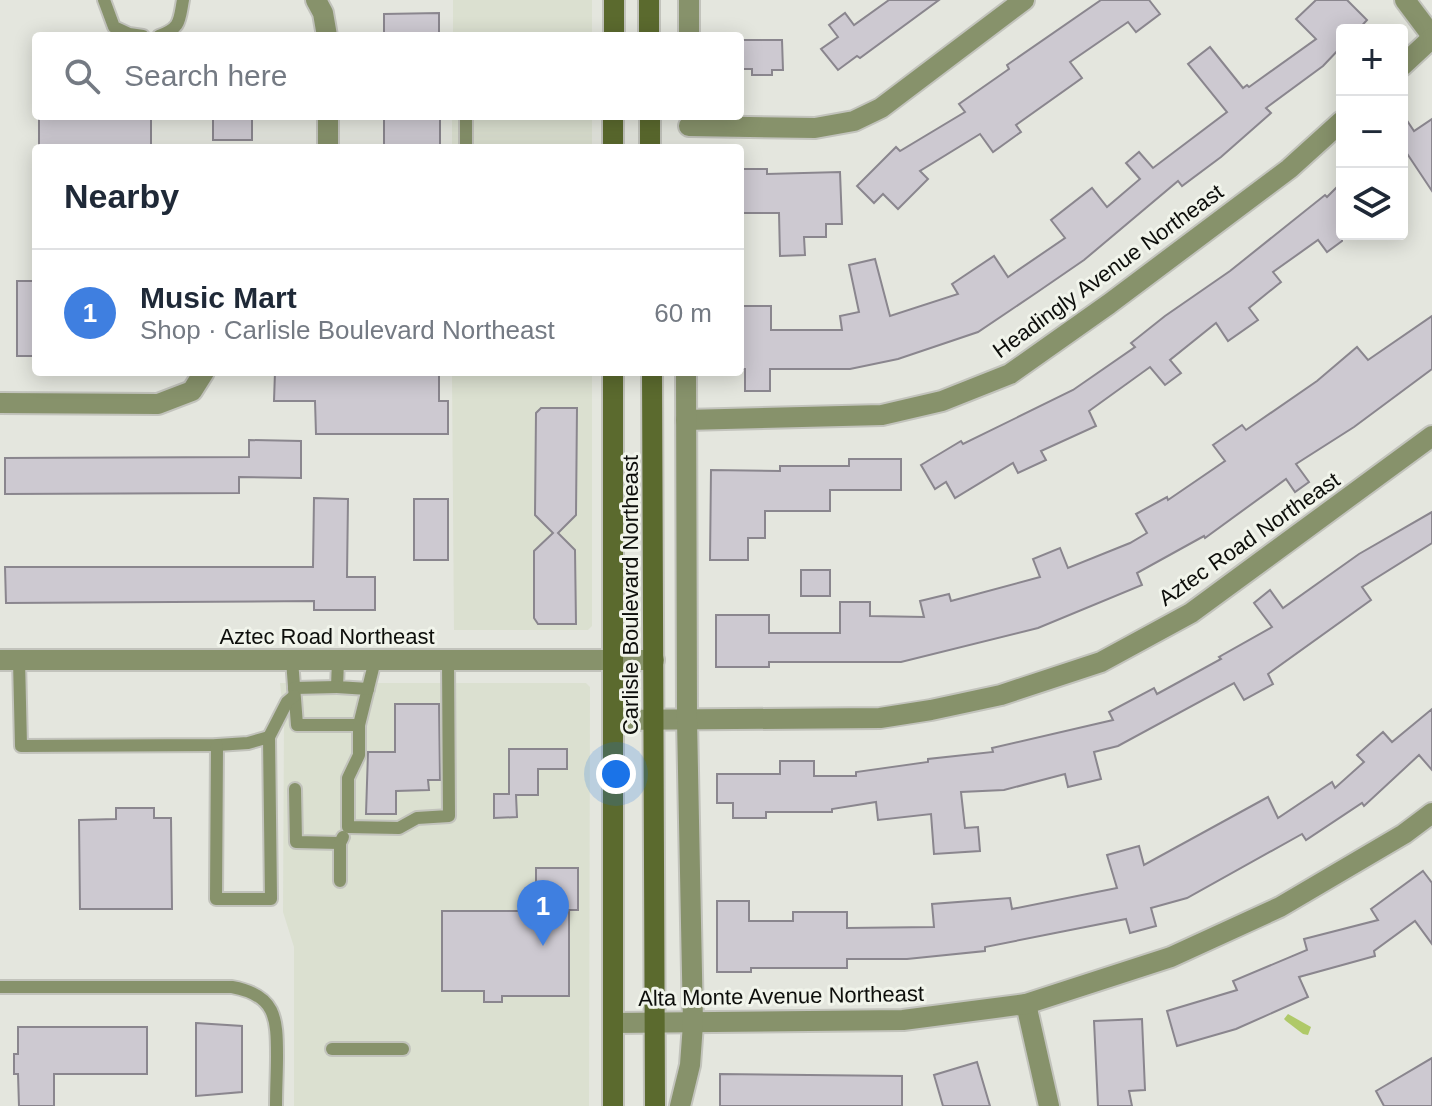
<!DOCTYPE html>
<html lang="en">
<head>
<meta charset="utf-8">
<style>
  :root { --surface:#fff; --page:#f2f2f3; --text:#1f2937; --muted:#747a83; --line:#e0e1e3; --accent:#8e4cc1 }
  body { margin:0; font-family:Helvetica,sans-serif; background:var(--page); color:var(--text) }
  .controls { position:absolute; right:24px; top:24px; display:grid; overflow:hidden; border-radius:8px; box-shadow:0 4px 20px #0003 }
  .controls button { width:72px; height:72px; display:grid; place-items:center; padding:0; border:0; border-bottom:2px solid var(--line); background:var(--surface); color:var(--text); font:40px sans-serif }
  .you { position:absolute; left:616px; top:774px; width:28px; height:28px; margin:-20px; border:6px solid #fff; border-radius:50%; background:#1a73e8; box-shadow:0 0 0 12px #1a73e833 }
  .badge { display:grid; place-items:center; width:52px; height:52px; border-radius:50%; background:var(--accent); color:#fff; font-size:26px; font-weight:700 }
  .pin { position:absolute; translate:-50% -66px; filter:drop-shadow(0 2px 4px #0008) }
  .pin::after { content:''; position:absolute; top:42px; width:28px; height:24px; background:inherit; clip-path:polygon(0 0,100% 0,50% 100%) }
  .list { margin:0; padding:0; list-style:none }
  h2 { display:flex; justify-content:space-between; align-items:center; height:104px; margin:0; padding:0 32px; font-size:34px }
  h2 small { font-size:26px; font-weight:400; color:var(--muted) }
  .list li { display:grid; grid-template-columns:52px 1fr auto; gap:24px; align-items:center; box-sizing:border-box; height:128px; padding:0 32px; border-top:2px solid var(--line) }
  .list b { display:block; font-size:30px; white-space:nowrap }
  .list p { margin:0; font-size:26px; white-space:nowrap; color:var(--muted) }
  .list em { font-size:26px; font-style:normal; color:var(--muted) }
  .icon { flex:none; width:44px; height:44px; fill:none; stroke:currentColor; stroke-width:2; stroke-linecap:round; stroke-linejoin:round }
  .map { position:relative; flex:none; width:1432px; height:1106px; overflow:hidden }
  .search { position:absolute; background:var(--surface); box-shadow:0 4px 20px #0003; left:32px; top:32px; width:712px; height:88px; display:flex; align-items:center; gap:20px; box-sizing:border-box; padding:0 28px; border-radius:8px; color:var(--muted); font-size:30px }
  .panel { position:absolute; background:var(--surface); box-shadow:0 4px 20px #0003; left:32px; top:144px; width:712px; height:232px; border-radius:8px }
  .map>svg:first-child { display:block }
</style>
</head>
<body>
<div class="map">
<svg width="1432" height="1106" viewBox="0 0 1432 1106">
  <rect width="100%" height="100%" fill="#e4e6de"/>
  <g fill="#dbe0d0">
    <rect x="453" y="0" width="139" height="36"/>
    <rect x="452" y="116" width="140" height="32"/>
    <path d="M452,372H592V626L588,630H454Z"/>
    <path d="M280,683H586L590,687L589,1106H294V947L283,912L284,720Z"/>
  </g>
  <path fill="#afc968" d="M1288,1014L1311,1027L1308,1035L1303,1034L1286,1021L1284,1019Z"/>
  <g fill="#cdc9d1" stroke="#8a868e" stroke-width="2">
    <path d="M889,0H939L860,58L857,56L838,70L821,49L838,37L829,25L845,13L854,25Z"/>
    <path d="M1101,0H1149L1160,14L1136,32L1128,22L1070,62L1082,78L1016,125L1021,132L993,152L980,134L920,171L928,179L898,209L883,194L874,203L857,186L896,147L900,151L965,112L959,104L1009,69L1007,65Z"/>
    <path d="M1316,0H1347L1367,20L1358,30H1342V46L1323,66L1266,108L1271,113L1221,157L1182,186L1178,181L1084,260L1036,293L978,332L898,359L850,369H770V391H745V369H740V306H771V330H842L840,316L859,312L849,265L875,259L890,316L958,294L952,284L994,256L1008,277L1065,238L1051,220L1092,188L1107,207L1140,179L1126,163L1139,152L1153,168L1227,112L1188,64L1210,47L1243,88L1247,85L1249,87L1316,39L1296,19Z"/>
    <path d="M439,13V36H384V14Z"/>
    <path d="M740,40H782L783,70H772V75H752V69H740Z"/>
    <path d="M1402,113L1414,131L1432,119V191L1402,146Z"/>
    <rect x="39" y="116" width="112" height="32"/>
    <rect x="213" y="116" width="39" height="24"/>
    <rect x="384" y="116" width="56" height="32"/>
    <path d="M740,169H767V174L840,172L842,224H826V237H804L805,255L780,256L779,213H740Z"/>
    <path d="M1342,182V241L1327,252L1318,240L1273,272L1281,282L1249,308L1258,320L1228,341L1216,323L1170,360L1181,373L1165,385L1150,367L1089,411L1096,426L1041,451L1046,460L1018,473L1013,463L955,498L946,482L935,489L921,465L961,441L963,444L1073,390L1135,347L1131,343L1165,316L1230,271L1325,195L1327,197Z"/>
    <rect x="17" y="281" width="19" height="75"/>
    <path d="M1432,316V369L1354,427L1296,464L1309,482L1295,492L1286,479L1205,538L1204,536L1137,573L1142,585L1038,628L901,662H769V667H716V615H769V633H840V602H870V616L924,617L920,601L949,594L951,601L1040,577L1033,559L1060,548L1068,568L1130,543L1147,533L1136,514L1167,497L1168,500L1225,461L1213,445L1242,425L1246,430L1317,381L1357,347L1368,360Z"/>
    <path d="M275,372H439V401H448V434H316L315,401H274Z"/>
    <path d="M541,408H577L576,515L558,533L575,550L576,624H538L534,618V551L553,533L535,515L536,413Z"/>
    <path d="M249,440L301,441V478L239,477V493L5,494V458L249,457Z"/>
    <path d="M849,459H901V490H830V511H765V538H748V560H710L711,470L780,471V466H849Z"/>
    <path d="M314,498L348,499L347,577H375V610H314V601L6,603L5,567H313Z"/>
    <rect x="414" y="499" width="34" height="61"/>
    <path d="M1432,512V543L1362,587L1371,600L1268,674L1273,684L1244,700L1234,683L1118,746L1094,752L1101,779L1068,787L1065,774L1004,790L961,792L965,828L978,827L980,851L934,854L931,814L878,820L876,802L832,809V812H766V818H733V803H717V774H780V761H814V776H856V772L928,762V759L993,752L992,748L1113,720L1109,712L1154,688L1157,694L1221,659L1219,657L1272,627L1254,603L1270,590L1283,608L1359,554Z"/>
    <rect x="801" y="570" width="29" height="26"/>
    <path d="M395,704H439L440,780H428L429,790L396,791V814H366L368,752H395Z"/>
    <path d="M1432,709V770L1419,755L1364,806L1362,803L1306,840L1302,834L1187,898L1151,908L1156,926L1130,933L1126,919L985,947V951L907,959H847V968H751V972H717V901H749V921H793V912H847V928L934,927L932,904L1010,898L1012,909L1117,888L1107,855L1139,846L1144,865L1268,797L1278,818L1332,782L1335,788L1364,762L1357,755L1383,732L1392,742Z"/>
    <path d="M509,749H567V769H538V795H516L517,817L494,818V794H509Z"/>
    <path d="M116,808H154V818H171L172,909H80L79,820L116,819Z"/>
    <path d="M536,868H578V910H569V996H502V1002H484V991H442V911H536Z"/>
    <path d="M1423,871L1432,883V944L1415,921L1374,951L1375,956L1299,977L1308,997L1236,1029L1177,1046L1167,1011L1237,990L1233,981L1307,950L1304,939L1378,920L1371,909Z"/>
    <path d="M1142,1019L1145,1090L1129,1091L1132,1106H1098L1094,1021Z"/>
    <path d="M196,1023L242,1026V1092L196,1096Z"/>
    <path d="M18,1027H147V1074H54V1106H19L18,1074H14V1054H18Z"/>
    <path d="M1432,1058V1106H1384L1376,1091Z"/>
    <path d="M977,1062L990,1106H943L934,1075Z"/>
    <path d="M720,1074L902,1076V1106H720Z"/>
  </g>
  <g fill="none" stroke-linecap="round" stroke-linejoin="round">
    <defs>
      <g id="service">
        <path d="M104,0L114,27L129,34L143,36"/>
        <path d="M159,36C181,28 179,21 183,0"/>
        <path d="M466,116V148"/>
        <path d="M19,660L21,746L217,745L248,743L269,737"/>
        <path d="M292,660L297,725H359L375,660"/>
        <path d="M338,660L337,687L368,689"/>
        <path d="M294,688L337,687"/>
        <path d="M359,725V755L348,778V827L399,828L417,818L449,816L448,660"/>
        <path d="M217,745L216,899H271L269,737L287,702L294,696"/>
        <path d="M295,789L296,842L340,843"/>
        <path d="M340,881V843L343,837"/>
        <path d="M0,987H232C276,995 277,1018 277,1056C277,1072 276,1089 276,1106"/>
        <path d="M332,1049H403"/>
      </g>
      <g id="minor">
        <path d="M316,0L323,13L327,36"/>
        <path d="M1405,0L1432,36"/>
        <path d="M689,36V0"/>
        <path d="M1402,66L1432,38"/>
        <path d="M328,116V148"/>
        <path d="M689,126L815,128L854,121L881,108L1024,0"/>
        <path d="M0,403L158,404L192,391L204,372"/>
        <path d="M686,420L882,415L942,401L1010,374L1109,304L1289,169L1342,121"/>
        <path d="M0,660H654"/>
        <path d="M613,720L880,718L931,710L1001,695L1101,662L1191,613L1432,436"/>
        <path d="M1026,1004L1049,1106"/>
        <path d="M613,1023L903,1020L1026,1004L1171,957L1280,907L1404,834L1432,813"/>
        <path d="M680,1106L690,1065L693,1024L687,720L686,372"/>
      </g>
      <g id="secondary">
        <path d="M649,0V36"/>
        <path d="M614,36V0"/>
        <path d="M613,116V148"/>
        <path d="M650,116V148"/>
        <path d="M652,372L655,1106"/>
        <path d="M613,1106V372"/>
      </g>
    </defs>
    <use href="#service" stroke="#c2c3bc" stroke-width="16"/>
    <use href="#minor" stroke="#c2c3bc" stroke-width="24"/>
    <use href="#secondary" stroke="#c2c3bc" stroke-width="24"/>
    <use href="#service" stroke="#87926b" stroke-width="12"/>
    <use href="#minor" stroke="#87926b" stroke-width="20"/>
    <use href="#secondary" stroke="#5b6a2e" stroke-width="20"/>
  </g>
  <g text-anchor="middle" dominant-baseline="central" stroke-width="6" stroke-linejoin="round" paint-order="stroke">
    <g font-size="22" fill="#0d0e0b" stroke="#f1f4eb">
      <text transform="translate(1108 271) rotate(-36)">Headingly Avenue Northeast</text>
      <text transform="translate(1249 539) rotate(-35)">Aztec Road Northeast</text>
      <text transform="translate(630 595) rotate(-90)">Carlisle Boulevard Northeast</text>
      <text x="327" y="636">Aztec Road Northeast</text>
      <text transform="translate(781 996) rotate(-1)">Alta Monte Avenue Northeast</text>
    </g>
  </g>
</svg>
<div class="controls">
<button>+</button>
<button>−</button>
<button><svg class="icon" aria-label="layers" viewBox="0 0 24 24"><path d="M12 4l9 5-9 5-9-5zM3 14l9 5 9-5"/></svg></button>
</div>
<div class="you"></div>
<div class="pin badge" style="left:543px;top:946px;background:#3f7fe0">1</div>
<div class="search"><svg class="icon" aria-label="search" viewBox="0 0 24 24"><circle cx="10" cy="10" r="6"/><path d="M15 15l6 6"/></svg>Search here</div>
<section class="panel">
<h2>Nearby<small></small></h2>
<ul class="list">
<li><span class="badge" style="background:#3f7fe0">1</span><div><b>Music Mart</b><p>Shop · Carlisle Boulevard Northeast</p></div><em>60 m</em></li>
</ul>
</section>
</div>
</body>
</html>
